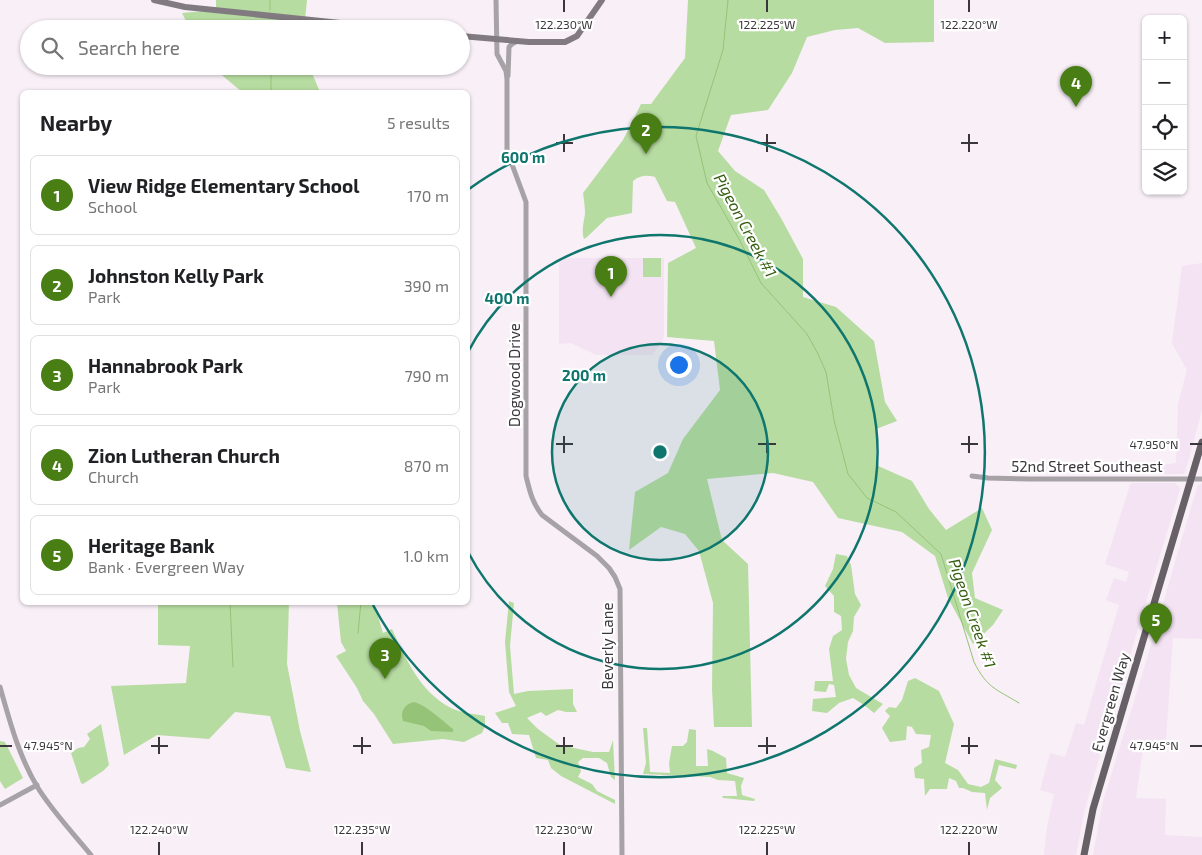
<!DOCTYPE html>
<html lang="en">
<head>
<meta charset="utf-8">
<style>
  :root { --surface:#fff; --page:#f2f2f2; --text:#202124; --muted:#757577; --line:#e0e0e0; --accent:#487e14 }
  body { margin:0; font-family:"Exo 2",sans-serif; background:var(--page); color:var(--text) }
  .controls { position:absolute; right:15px; top:15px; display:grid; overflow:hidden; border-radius:8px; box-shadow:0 1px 4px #0004 }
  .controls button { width:45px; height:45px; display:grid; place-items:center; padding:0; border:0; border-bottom:1px solid var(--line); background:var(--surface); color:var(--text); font:25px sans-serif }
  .you { position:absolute; left:678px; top:364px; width:18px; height:18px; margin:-12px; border:4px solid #fff; border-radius:50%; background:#1a73e8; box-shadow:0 0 0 8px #1a73e833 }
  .badge { display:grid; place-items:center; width:32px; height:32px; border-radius:50%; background:var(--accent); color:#fff; font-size:16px; font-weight:700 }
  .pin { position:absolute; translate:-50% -41px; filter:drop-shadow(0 1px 2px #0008) }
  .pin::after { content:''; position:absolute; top:26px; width:18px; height:15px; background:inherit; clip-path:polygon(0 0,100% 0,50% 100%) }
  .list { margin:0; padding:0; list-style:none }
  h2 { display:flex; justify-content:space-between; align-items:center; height:65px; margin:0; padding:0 20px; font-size:21px }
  h2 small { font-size:16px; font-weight:400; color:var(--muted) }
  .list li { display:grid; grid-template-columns:32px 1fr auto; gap:15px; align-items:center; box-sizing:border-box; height:80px; margin:0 10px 10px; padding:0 10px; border:1px solid var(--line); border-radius:8px }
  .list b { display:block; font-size:19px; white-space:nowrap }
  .list p { margin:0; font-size:16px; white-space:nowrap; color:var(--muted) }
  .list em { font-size:16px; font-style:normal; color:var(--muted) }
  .icon { flex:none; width:28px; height:28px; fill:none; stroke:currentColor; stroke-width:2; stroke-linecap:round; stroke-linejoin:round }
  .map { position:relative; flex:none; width:1202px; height:855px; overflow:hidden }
  .search { position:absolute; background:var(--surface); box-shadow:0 1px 4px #0004; left:20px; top:20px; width:450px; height:55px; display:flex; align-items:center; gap:12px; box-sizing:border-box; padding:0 18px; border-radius:28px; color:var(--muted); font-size:19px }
  .panel { position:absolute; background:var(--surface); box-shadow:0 1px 4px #0004; left:20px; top:90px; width:450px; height:515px; border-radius:8px }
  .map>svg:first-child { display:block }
</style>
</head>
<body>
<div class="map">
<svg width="1202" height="855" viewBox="0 0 1202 855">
  <rect width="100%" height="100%" fill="#f8eff7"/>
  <g fill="#f4e4f3">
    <path d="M559,258H664V336L661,344L652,355H596L571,343L559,344Z"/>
    <path d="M1202,263V410L1185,473L1183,474H1162L1161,465L1176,463L1178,404L1187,370L1172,343L1182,266Z"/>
    <path d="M1132,483H1175L1180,487V489L1091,786L1083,818L1076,855H1044L1047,827L1054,794L1040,790L1050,753L1065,757L1076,723L1084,725L1119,605L1106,600L1114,578L1126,582L1129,572L1105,564L1130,485Z"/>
    <path d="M1202,483V639L1173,638L1166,740H1144L1136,798L1166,799L1165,835L1202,837V855H1093L1103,801L1140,682L1197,487Z"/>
  </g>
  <g fill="#b7dca1">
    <path d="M216,0H307L304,29H190L182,13L216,10Z"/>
    <path d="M688,0H934V42L885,43L858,28L835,30L807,37L792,73L768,110L731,115L718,151L735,171L764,190L781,218L803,259V297L836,307L874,341L885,402L897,421L876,429V465L912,481L929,509L946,530L982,508L992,530L972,573L975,598L1003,610L993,625L973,644L948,598L935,556L902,532L838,518L813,482L773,473L707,479L722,540L748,564L752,727H714L712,689L713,603L699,551L685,534L661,527L629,550L635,492L668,473L683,439L720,390L714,341L667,337L668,263L696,248L675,202L667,201L655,177C647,175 640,175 633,181L632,213L607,218L587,237L584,239C581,230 584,222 585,214C585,207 584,200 583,193L623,140L641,104H651L685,58Z"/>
    <path d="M211,66H309L320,92H242Z"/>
    <rect x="643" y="258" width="18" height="19"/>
    <path d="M836,554L847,556L851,565L855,594L861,605L854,617L853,631L848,642L846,659L849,675L856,688L883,704L874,713L864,705L853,698L839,703L827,713L812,711L813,699L836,697L834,685L829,684L826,692L814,691L815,681H833L829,649L833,636L842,630L841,616L834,612V596L825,586L833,569Z"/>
    <path d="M509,601L514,603L510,646L514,694L528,691L573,689V704L577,712H566L558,710L546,716L541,712L527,718L538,729L560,745L593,752H609L613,740L615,780L611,777L607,763L599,758H583L578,762L581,771L578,777L592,784L597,791L615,800V804L561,776L551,768L548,760L536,758L529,735L512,734L508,723H502L495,713L516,706L509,692L505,642Z"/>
    <path d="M158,603H289L287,664L300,731L311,772L286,768L270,716L235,712L209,739L157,735L124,755L111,686L186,683L190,646L158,645Z"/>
    <path d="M337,603H374L383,633L392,629C406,659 420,692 451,708C461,713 475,714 485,716V726L482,733L464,742L443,739L393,744L374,714L363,701L357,688L336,656L346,651L341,642Z"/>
    <path d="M915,678L939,691L954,724L945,763L958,770L968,784L981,787L989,783L995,759L1017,765L1016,769L999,765L995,780L1002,788L990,798L987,810L985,793L972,792L963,788H959L956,781L949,778L947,789H930L925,796L924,779L915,778L914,768L922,763L921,750L929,747L931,735L916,734L912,727L907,726L906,740L890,742L882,728L890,716L885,711L889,707L896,708L902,700L908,681Z"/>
    <path d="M101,724L109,765L103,771L83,784L81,783L71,753L78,748L84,747L90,739L87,734Z"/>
    <path d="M643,728H647L650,772L670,773L669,763L672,746H683L687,742L689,729L696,730V766H708L707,749L713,751L726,758L727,773L744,778L741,786L742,795L755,799L754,801L723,798L722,796H737L735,781L718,780L710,777L643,774L646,763Z"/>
    <path d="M0,741L5,742L23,778L5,789L0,781Z"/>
  </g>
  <path fill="#95c377" d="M414,702C426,705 443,721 453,729V732L431,731L424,726L403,721C400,712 404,704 414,702Z"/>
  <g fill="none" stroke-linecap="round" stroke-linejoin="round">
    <g stroke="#95c377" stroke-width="1">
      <path d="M270,0V10"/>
      <path d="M728,0L723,50L696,136L707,183L739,239L761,283L807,334L817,352L826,372L834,420L848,474L867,498L896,512L941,554L974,662C987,688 996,689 1019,703"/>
      <path d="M271,20V29"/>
      <path d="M271,66V92"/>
      <path d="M230,602L233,667"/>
      <path d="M358,633L361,602"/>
    </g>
    <g stroke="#a6a2a5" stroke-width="5">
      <path d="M496,0L497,54L506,71L507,79V151L526,202V476C530,492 532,502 542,515L597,556L609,568L615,577L620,589L622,855"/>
      <path d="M508,76L509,47L512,44L517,41"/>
      <path d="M972,476L988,478L1031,479H1202"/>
      <path d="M0,687C10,722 19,757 38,788C53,812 73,833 91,855"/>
      <path d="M0,805L37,785"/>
    </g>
    <g stroke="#817b81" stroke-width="6">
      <path d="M154,0L185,7L398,29"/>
      <path d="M461,36L529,42H565L577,36L602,0"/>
    </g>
    <path stroke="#676067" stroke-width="7" d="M1084,855L1093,809L1202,442"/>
  </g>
  <path fill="none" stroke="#3a373a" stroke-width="2" d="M564,0V12M767,0V12M969,0V12M564,134V152M767,134V152M969,134V152M556,143H573M758,143H776M961,143H978M564,436V453M767,436V453M969,436V453M556,444H573M758,444H776M961,444H978M1190,444H1202M159,737V754M362,737V754M564,737V754M767,737V754M969,737V754M0,746H12M151,746H168M353,746H371M556,746H573M758,746H776M961,746H978M1190,746H1202M159,842V855M362,842V855M564,842V855M767,842V855M969,842V855"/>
  <circle cx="660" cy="452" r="108" fill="#0f766e" fill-opacity=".12"/>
  <g fill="none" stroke="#0f766e" stroke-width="2.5">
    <circle cx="660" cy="452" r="108"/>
    <path d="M468 352A217 217 0 1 1 468 552"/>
    <path d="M469 189A325 325 0 1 1 373 605"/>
  </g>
  <g text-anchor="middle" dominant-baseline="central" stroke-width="4.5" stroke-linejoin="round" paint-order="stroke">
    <g font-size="15" fill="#3a373a" stroke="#fff">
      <text transform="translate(514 375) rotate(-90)">Dogwood Drive</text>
      <text x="1087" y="466">52nd Street Southeast</text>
      <text transform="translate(607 646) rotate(-90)">Beverly Lane</text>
      <text transform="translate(1110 702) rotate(-74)">Evergreen Way</text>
    </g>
    <g font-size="16" font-style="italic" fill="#355e0f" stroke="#fff">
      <text transform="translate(746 225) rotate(62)">Pigeon Creek #1</text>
      <text transform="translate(973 613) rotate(71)">Pigeon Creek #1</text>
    </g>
  </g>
  <g font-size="12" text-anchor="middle" fill="#3a373a" stroke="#fff" stroke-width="4.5" stroke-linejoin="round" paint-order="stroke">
    <text x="564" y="29">122.230°W</text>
    <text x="767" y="29">122.225°W</text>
    <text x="969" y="29">122.220°W</text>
    <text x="1154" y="449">47.950°N</text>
    <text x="48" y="750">47.945°N</text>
    <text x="1154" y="750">47.945°N</text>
    <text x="159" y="834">122.240°W</text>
    <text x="362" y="834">122.235°W</text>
    <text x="564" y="834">122.230°W</text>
    <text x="767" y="834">122.225°W</text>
    <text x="969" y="834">122.220°W</text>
  </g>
  <circle cx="660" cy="452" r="8" fill="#0f766e" stroke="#fff" stroke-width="2.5"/>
  <g font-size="15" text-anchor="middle" font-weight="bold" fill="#0f766e" stroke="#fff" stroke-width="4.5" stroke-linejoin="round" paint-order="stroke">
    <text x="523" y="163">600 m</text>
    <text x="507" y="304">400 m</text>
    <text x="584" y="381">200 m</text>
  </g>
</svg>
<div class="controls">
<button>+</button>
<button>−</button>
<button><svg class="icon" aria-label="locate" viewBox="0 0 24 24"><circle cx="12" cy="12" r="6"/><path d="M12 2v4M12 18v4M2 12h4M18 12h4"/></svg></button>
<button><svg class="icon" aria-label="layers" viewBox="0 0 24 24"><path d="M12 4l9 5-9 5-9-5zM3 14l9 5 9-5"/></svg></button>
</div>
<div class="you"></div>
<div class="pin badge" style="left:611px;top:297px">1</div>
<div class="pin badge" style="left:646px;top:154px">2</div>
<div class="pin badge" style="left:385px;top:679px">3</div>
<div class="pin badge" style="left:1076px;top:107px">4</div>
<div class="pin badge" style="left:1156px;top:644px">5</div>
<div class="search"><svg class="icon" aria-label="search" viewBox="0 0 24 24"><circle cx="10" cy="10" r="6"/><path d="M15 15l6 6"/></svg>Search here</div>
<section class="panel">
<h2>Nearby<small>5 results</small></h2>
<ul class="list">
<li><span class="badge">1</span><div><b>View Ridge Elementary School</b><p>School</p></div><em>170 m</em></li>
<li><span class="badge">2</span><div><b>Johnston Kelly Park</b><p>Park</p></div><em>390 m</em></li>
<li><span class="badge">3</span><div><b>Hannabrook Park</b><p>Park</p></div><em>790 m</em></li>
<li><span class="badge">4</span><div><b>Zion Lutheran Church</b><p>Church</p></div><em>870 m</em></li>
<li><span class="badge">5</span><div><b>Heritage Bank</b><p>Bank · Evergreen Way</p></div><em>1.0 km</em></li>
</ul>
</section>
</div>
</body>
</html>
